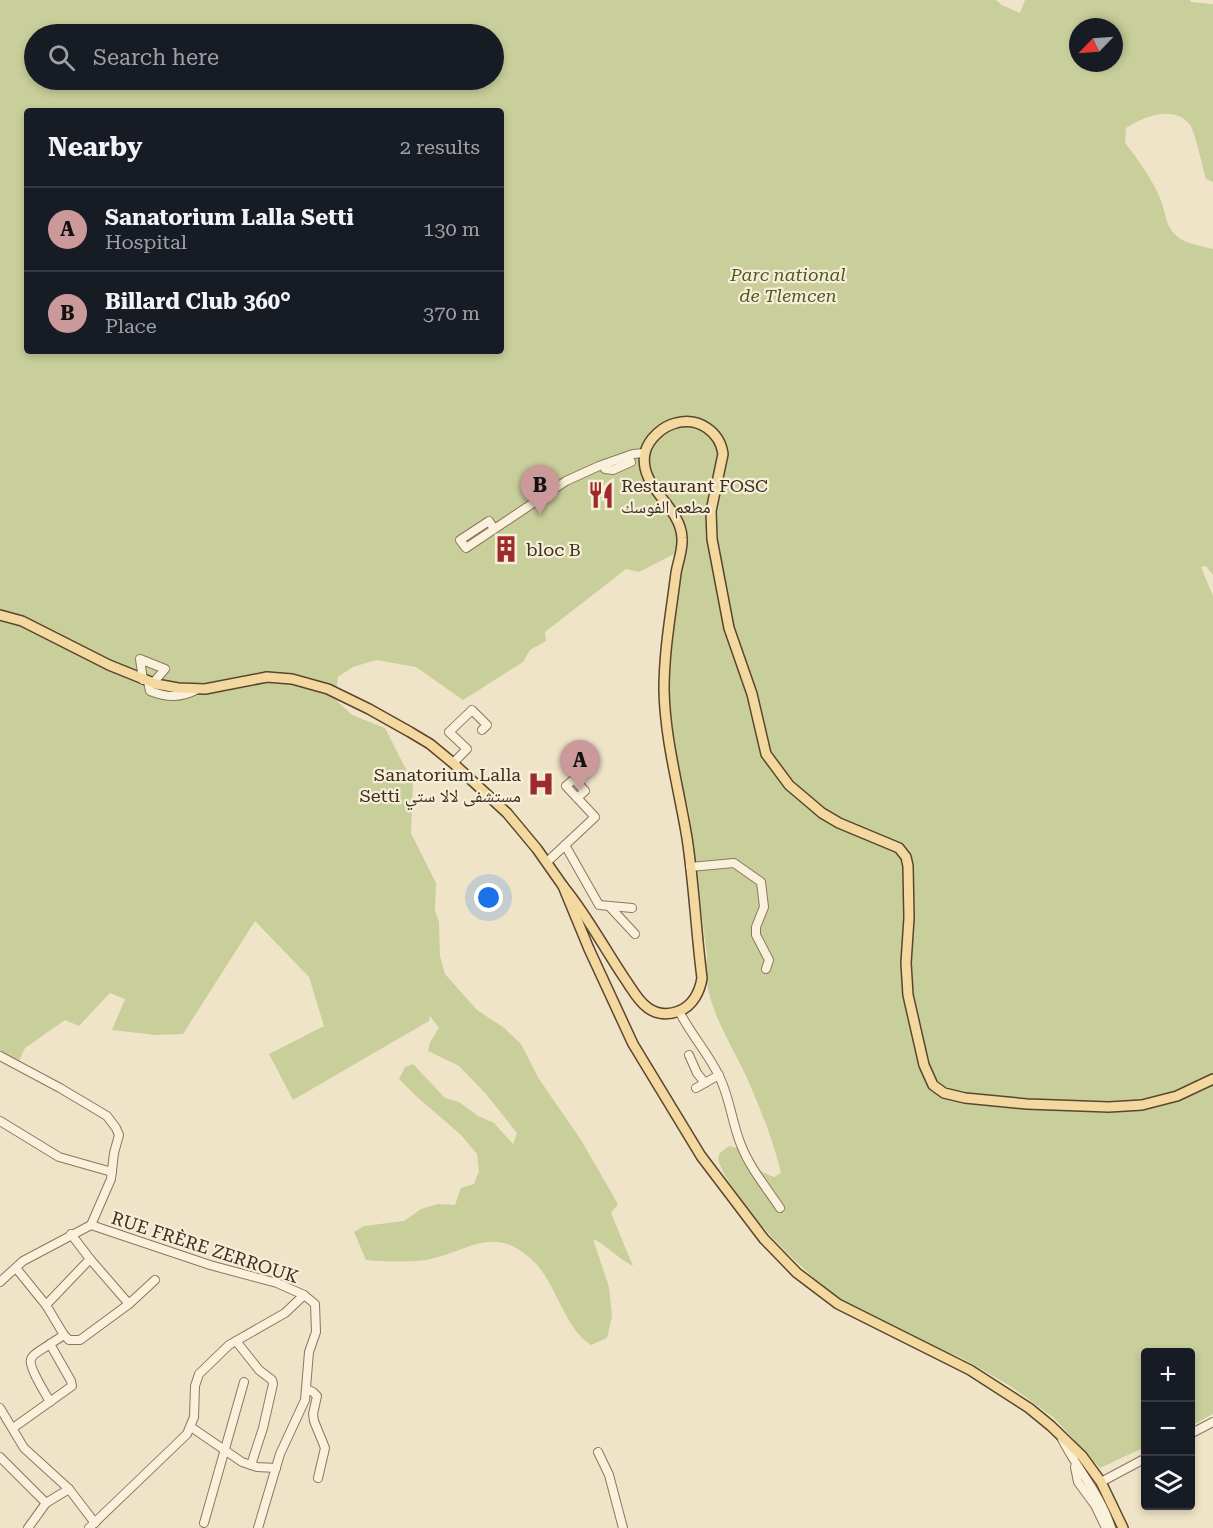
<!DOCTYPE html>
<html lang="en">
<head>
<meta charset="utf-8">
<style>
  :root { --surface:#171b24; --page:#242831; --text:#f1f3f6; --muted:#9ea1a6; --line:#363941; --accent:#cc999b }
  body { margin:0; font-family:"Roboto Serif","Noto Naskh Arabic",serif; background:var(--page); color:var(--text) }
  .controls { position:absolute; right:18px; bottom:18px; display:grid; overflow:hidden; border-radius:6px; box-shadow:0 3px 9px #0003 }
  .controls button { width:54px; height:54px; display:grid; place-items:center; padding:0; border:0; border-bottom:2px solid var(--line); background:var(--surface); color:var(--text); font:30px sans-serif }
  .compass { position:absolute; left:1069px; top:18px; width:54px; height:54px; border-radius:50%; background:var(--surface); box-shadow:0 3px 9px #0003; rotate:245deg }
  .you { position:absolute; left:489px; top:898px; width:21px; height:21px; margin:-15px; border:4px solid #fff; border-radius:50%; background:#1a73e8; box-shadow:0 0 0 9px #1a73e833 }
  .badge { display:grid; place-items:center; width:39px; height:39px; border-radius:50%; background:var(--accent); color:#111; font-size:20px; font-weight:700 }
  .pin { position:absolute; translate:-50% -50px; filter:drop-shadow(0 2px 3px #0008) }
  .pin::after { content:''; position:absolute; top:32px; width:21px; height:18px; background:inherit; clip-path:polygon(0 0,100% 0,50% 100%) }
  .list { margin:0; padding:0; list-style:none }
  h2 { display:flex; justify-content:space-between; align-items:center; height:78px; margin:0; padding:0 24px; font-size:26px }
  h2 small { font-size:20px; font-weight:400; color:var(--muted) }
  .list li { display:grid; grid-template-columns:39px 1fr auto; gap:18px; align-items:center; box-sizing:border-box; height:84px; padding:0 24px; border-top:2px solid var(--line) }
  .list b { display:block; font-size:22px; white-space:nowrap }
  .list p { margin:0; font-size:20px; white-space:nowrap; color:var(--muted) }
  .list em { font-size:20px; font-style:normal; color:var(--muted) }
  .icon { flex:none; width:33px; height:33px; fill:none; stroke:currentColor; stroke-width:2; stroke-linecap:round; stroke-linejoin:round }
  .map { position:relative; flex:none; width:1213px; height:1528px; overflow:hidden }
  .search { position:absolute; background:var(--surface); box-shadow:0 3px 9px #0003; left:24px; top:24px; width:480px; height:66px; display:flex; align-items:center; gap:15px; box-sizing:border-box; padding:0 21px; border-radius:33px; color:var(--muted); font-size:22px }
  .panel { position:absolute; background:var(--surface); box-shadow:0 3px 9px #0003; left:24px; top:108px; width:480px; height:246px; border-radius:6px }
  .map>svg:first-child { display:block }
</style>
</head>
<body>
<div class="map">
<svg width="1213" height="1528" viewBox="0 0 1213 1528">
  <rect width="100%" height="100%" fill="#f0e4c8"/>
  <path fill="#c9cf9b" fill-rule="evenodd" d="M0,0H996L1002,5L1020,13L1025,0H1190L1191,2L1213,4V182L1206,179C1202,167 1196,134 1190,125C1174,104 1143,117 1126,128L1125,143C1138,159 1155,183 1162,203C1166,216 1166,228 1178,237C1186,244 1202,246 1213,249V575L1206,566L1201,567L1213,596V1414L1191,1426L1190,1352H1146L1145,1447L1100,1468L1054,1418L1010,1386L962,1358L921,1342L837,1299L836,1295L828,1291C795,1261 763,1232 738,1195C730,1183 721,1172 718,1158L720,1153L729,1146L737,1148L745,1165L774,1177L781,1173C774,1143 762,1113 750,1085C733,1044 700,1003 707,956L689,811L679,773L670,710L669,653L682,550L639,572L626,569L545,632L546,641L530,650L523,662L463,700L416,667L376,660L353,667L338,677L335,699L352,715L385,728L413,783L411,833L436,883L435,910L439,922L440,956L445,974L477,1010L503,1027L521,1044L539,1079L581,1140L618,1204L611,1213L633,1266C617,1258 608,1246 593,1239L609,1287L612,1316L607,1338L591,1345C562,1326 557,1281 530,1258C492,1224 466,1253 426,1260C412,1262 380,1262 366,1260L354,1232L364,1226L404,1221L421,1209L438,1204L455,1205L461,1188L474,1184L479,1171L477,1154L461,1135L416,1096L399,1079L405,1067L413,1064L445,1098L459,1102L478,1116L494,1123L513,1144L517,1133L486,1094L459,1066L428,1051L430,1042L439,1028L430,1016L429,1021L293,1100L269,1054L324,1026L309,977L255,921L183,1034L156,1035L112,1030L125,999L110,993L79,1026L65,1020L25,1048L19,1061L0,1053ZM1078,27H1114V63H1078ZM34,34H494V80H34ZM27,111H501V351H27Z"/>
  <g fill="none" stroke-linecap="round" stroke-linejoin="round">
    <defs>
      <g id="minor">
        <path d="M603,465L605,469L613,470L631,462L628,456"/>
        <path d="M494,529L489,521L460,540L466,548L566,481L599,466L633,454L645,453"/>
        <path d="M143,680L140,659L165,669L153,683"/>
        <path d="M148,682L150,691C168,698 181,698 198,689"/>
        <path d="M453,763L467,749L449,732L472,710L487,725L482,730"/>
        <path d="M565,845L599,905L632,908"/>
        <path d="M547,862L595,817L566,786L574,779L585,791L577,798"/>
        <path d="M690,867L734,863L761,882L764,907L756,927V935L769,960L766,969"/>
        <path d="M609,906L635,934"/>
        <path d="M679,1011C691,1035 709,1054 720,1078C730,1099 732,1123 741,1145C750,1168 766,1187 780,1208"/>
        <path d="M689,1055L697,1073L705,1083"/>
        <path d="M0,1056L60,1088L107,1116L116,1128L119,1135L114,1153L111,1179L91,1225L23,1261L0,1282"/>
        <path d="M696,1088L719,1075"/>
        <path d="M0,1121L59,1157L112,1172"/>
        <path d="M90,1259L129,1304L155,1280"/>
        <path d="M46,1305L90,1259L71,1234"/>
        <path d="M64,1335L69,1340H80L129,1304"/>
        <path d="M236,1341L259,1370L272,1380L273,1384L263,1428L251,1465"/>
        <path d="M50,1344C45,1348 33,1353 31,1359C28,1367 46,1394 50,1402"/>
        <path d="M306,1389L313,1392L317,1396L313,1414L314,1421L325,1448L318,1478"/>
        <path d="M0,1408L24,1448L69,1489L95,1523"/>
        <path d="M191,1427L242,1462L257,1467L276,1468"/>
        <path d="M13,1428L72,1386L71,1381L50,1344L64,1335L46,1305L16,1268"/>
        <path d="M1190,1434L1213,1422"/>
        <path d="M1062,1439C1077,1469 1101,1495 1111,1528"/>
        <path d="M598,1452L609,1475L623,1528"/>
        <path d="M0,1457L46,1503"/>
        <path d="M1075,1467L1078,1482L1095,1505L1106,1528"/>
        <path d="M1101,1482L1146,1458"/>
        <path d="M204,1523L244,1382"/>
        <path d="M28,1528L46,1503L69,1489"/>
        <path d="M89,1528L187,1434L194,1417L195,1386L199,1374L229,1345L285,1313L304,1295L277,1283L210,1265L91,1225"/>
        <path d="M258,1528L280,1454L305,1400L309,1352L316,1332L315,1304L304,1295"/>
      </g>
      <g id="major">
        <path d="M0,615L22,621L109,665L156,684L178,688L205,689L267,677L292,679L328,689L369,709L410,732L430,744L453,763L507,813L537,849L563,886L589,949L633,1044L701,1156L764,1239L797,1273L838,1304L970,1370L1029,1408L1051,1426L1082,1456L1101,1482L1123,1528"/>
        <path d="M563,886C587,915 604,948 625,979C632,989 638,1001 648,1008C658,1015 669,1015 679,1011C693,1006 700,991 702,978C696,931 694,884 687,838C679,789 665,740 664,690C664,650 671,613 676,573C678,561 683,550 682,538C681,506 638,487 645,453C648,439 663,426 676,423C699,417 720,432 723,454L711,511L712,539L729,628L752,694L766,754L789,785L822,813L839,823L899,848L906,857L908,866L909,918L906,963L908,995L924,1065L933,1085L944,1093L965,1098L1027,1104L1109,1107L1142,1105L1177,1096L1213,1079"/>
      </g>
    </defs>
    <use href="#minor" stroke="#8d765c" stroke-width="10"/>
    <use href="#major" stroke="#5b4430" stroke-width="12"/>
    <use href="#minor" stroke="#faf1dc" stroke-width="8"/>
    <use href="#major" stroke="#f3d9a0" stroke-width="9"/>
  </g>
  <defs>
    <symbol id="restaurant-bare" viewBox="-9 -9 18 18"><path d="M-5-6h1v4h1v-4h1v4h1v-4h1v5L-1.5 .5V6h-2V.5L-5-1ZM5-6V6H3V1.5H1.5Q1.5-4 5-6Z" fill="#9e2a2b" stroke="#f7eed8" stroke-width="2.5" paint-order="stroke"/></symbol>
    <symbol id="building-bare" viewBox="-9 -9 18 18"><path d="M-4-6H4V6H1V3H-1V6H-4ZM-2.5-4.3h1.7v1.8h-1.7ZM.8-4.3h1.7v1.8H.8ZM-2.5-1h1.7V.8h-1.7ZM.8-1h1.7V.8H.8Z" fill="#9e2a2b" stroke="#f7eed8" stroke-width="2.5" paint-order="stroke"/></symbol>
    <symbol id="hospital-bare" viewBox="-9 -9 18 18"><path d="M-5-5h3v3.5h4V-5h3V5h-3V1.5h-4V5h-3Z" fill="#9e2a2b" stroke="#f7eed8" stroke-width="2.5" paint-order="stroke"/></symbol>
  </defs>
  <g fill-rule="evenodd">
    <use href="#restaurant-bare" x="582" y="476" width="38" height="38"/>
    <use href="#building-bare" x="487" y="530" width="38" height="38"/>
    <use href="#hospital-bare" x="522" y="765" width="38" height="38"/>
  </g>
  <g text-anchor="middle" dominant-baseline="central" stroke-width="4.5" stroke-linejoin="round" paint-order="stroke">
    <g font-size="18" font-style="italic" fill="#4d5a26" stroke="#f7eed8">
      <text x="788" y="274">Parc national<tspan x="788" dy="21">de Tlemcen</tspan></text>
    </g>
    <g font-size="18" fill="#3d2e20" stroke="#f7eed8" text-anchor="start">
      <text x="621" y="485">Restaurant FOSC<tspan x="621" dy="21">مطعم الفوسك</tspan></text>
      <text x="526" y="549">bloc B</text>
      <text x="521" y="774" text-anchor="end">Sanatorium Lalla<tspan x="521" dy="21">Setti مستشفى لالا ستي</tspan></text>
    </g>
    <g font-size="18" fill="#3d2e20" stroke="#f7eed8">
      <text transform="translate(205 1247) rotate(18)">RUE FRÈRE ZERROUK</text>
    </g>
  </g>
</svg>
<div class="controls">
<button>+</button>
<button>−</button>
<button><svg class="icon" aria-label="layers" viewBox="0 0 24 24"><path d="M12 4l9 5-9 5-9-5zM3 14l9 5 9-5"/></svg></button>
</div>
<svg class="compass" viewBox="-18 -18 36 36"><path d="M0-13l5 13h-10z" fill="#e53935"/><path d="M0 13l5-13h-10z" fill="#9ea1a6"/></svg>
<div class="you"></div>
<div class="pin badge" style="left:580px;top:790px">A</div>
<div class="pin badge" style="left:540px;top:515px">B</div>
<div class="search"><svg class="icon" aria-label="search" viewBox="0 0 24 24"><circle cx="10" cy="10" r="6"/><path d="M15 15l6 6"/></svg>Search here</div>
<section class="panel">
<h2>Nearby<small>2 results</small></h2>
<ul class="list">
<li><span class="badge">A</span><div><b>Sanatorium Lalla Setti</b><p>Hospital</p></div><em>130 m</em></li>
<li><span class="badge">B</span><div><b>Billard Club 360°</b><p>Place</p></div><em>370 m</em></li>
</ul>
</section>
</div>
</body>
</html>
